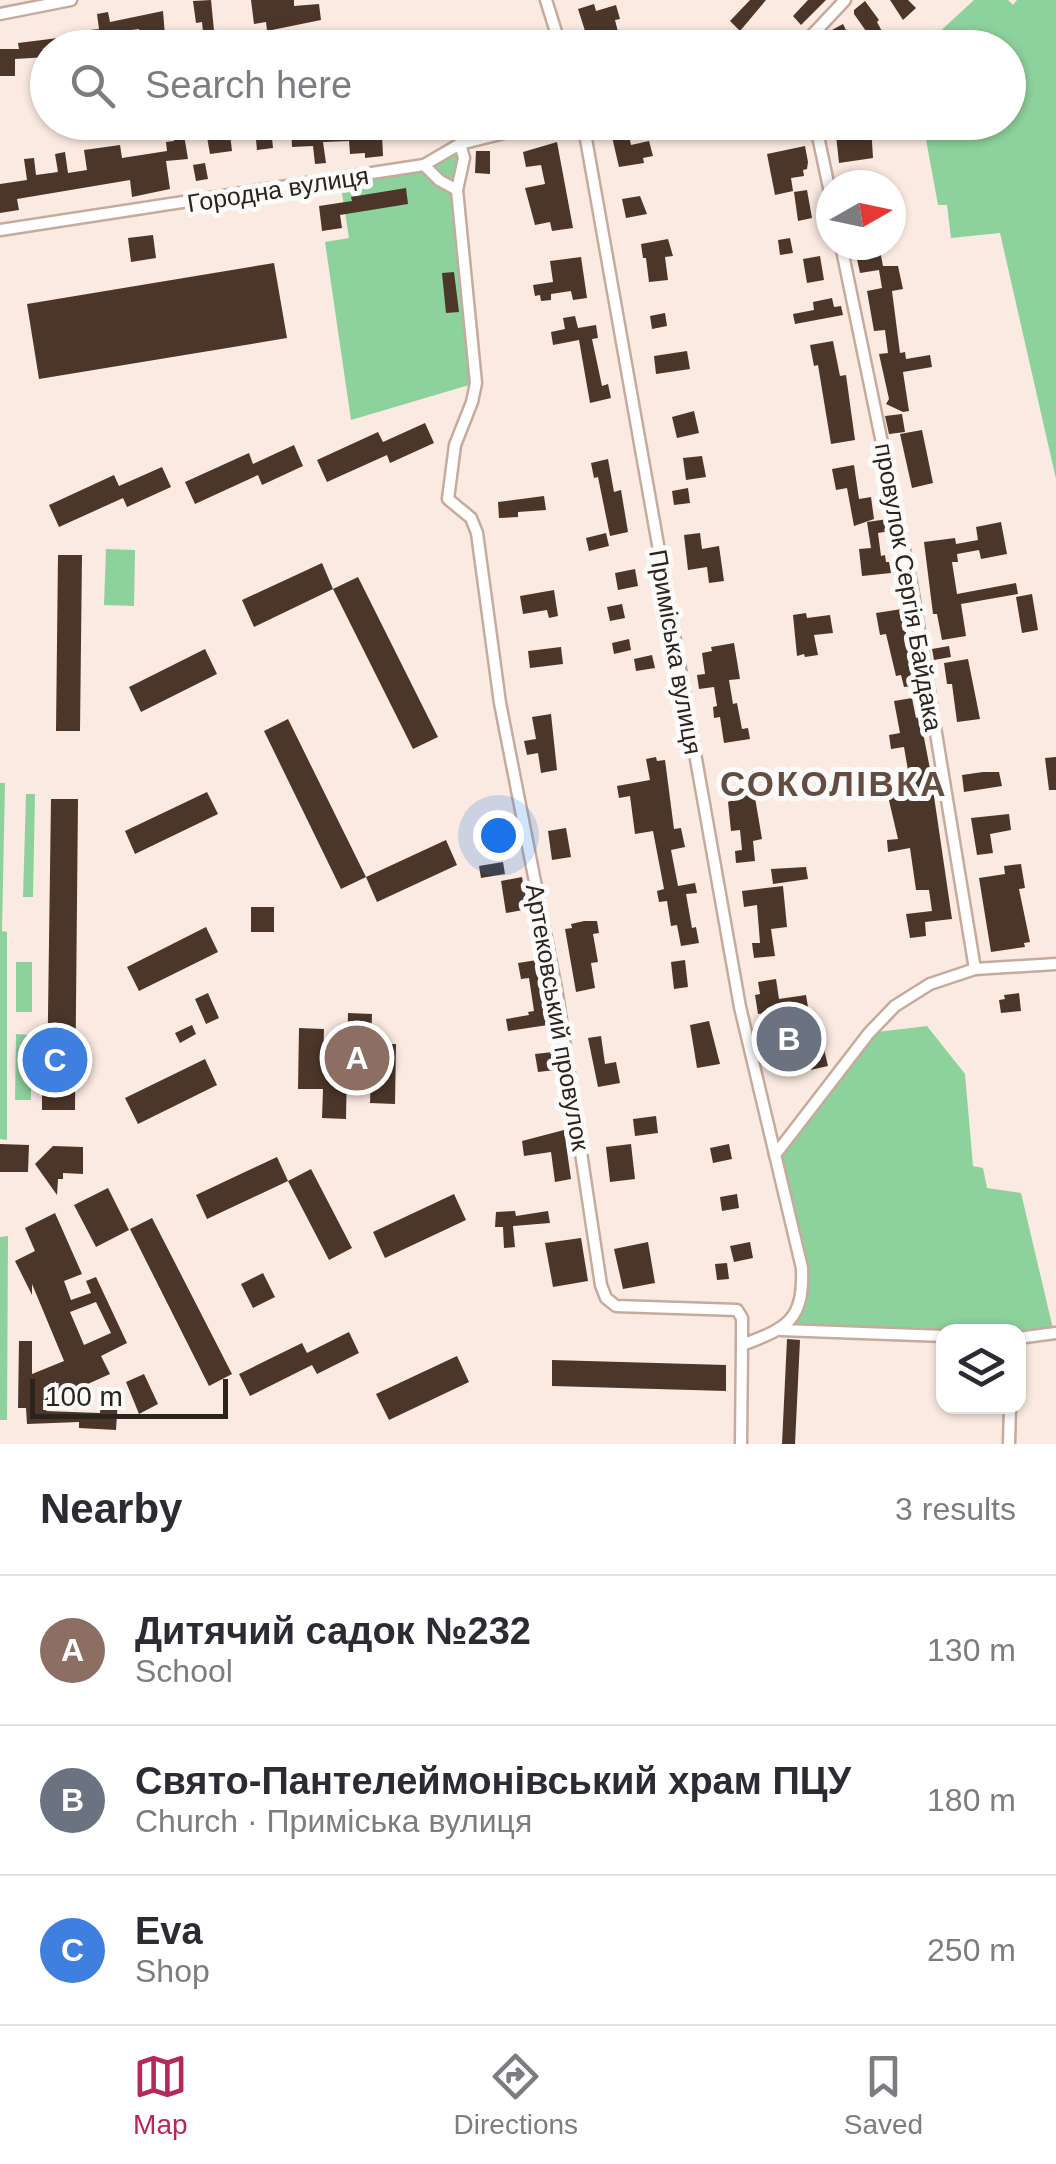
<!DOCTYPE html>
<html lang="en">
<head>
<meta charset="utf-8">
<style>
  :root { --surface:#fff; --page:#f2f2f3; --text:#2b2b33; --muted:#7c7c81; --line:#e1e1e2; --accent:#b6275b }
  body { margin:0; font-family:Helvetica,sans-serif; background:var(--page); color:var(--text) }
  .controls { position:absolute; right:30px; bottom:30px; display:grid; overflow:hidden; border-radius:20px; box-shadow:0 2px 8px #0004 }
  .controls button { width:90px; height:90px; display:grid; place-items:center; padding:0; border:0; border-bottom:2px solid var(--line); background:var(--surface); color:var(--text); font:50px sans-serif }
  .compass { position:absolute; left:816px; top:170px; width:90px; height:90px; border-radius:50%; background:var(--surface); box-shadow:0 2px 8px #0004; rotate:81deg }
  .scale { position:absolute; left:30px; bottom:25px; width:198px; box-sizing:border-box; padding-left:10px; border:5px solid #2d231d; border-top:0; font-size:28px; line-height:35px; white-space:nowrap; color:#2d231d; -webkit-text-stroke:8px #fbfbfb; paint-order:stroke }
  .you { position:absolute; left:498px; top:835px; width:35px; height:35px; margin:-25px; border:8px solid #fff; border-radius:50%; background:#1a73e8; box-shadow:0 0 0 15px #1a73e833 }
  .badge { display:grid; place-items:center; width:65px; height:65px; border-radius:50%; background:var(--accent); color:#fff; font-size:32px; font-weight:700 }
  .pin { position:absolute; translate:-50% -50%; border:5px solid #fff; box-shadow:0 2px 10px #0006 }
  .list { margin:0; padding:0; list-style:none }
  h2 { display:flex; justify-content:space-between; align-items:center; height:130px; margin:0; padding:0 40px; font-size:42px }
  h2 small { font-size:32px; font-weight:400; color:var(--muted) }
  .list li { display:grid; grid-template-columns:65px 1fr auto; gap:30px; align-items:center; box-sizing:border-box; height:150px; padding:0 40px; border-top:2px solid var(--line) }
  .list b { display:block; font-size:38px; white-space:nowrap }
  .list p { margin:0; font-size:32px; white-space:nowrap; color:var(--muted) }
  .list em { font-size:32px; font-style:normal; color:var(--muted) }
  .icon { flex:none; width:55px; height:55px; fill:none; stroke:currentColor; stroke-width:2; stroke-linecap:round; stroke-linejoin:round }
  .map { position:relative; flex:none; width:1056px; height:1444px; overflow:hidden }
  .search { position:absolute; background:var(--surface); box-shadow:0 2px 8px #0004; left:30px; right:30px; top:30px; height:110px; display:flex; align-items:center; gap:25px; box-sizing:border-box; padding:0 35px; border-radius:55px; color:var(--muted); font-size:38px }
  .sheet { height:580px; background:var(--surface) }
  nav { display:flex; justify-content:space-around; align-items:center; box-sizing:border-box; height:140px; border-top:2px solid var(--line); background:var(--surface); font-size:28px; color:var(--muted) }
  nav a { display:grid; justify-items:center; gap:5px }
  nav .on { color:var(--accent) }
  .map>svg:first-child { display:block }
</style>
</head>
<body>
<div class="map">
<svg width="1056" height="1444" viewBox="0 0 1056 1444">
  <rect width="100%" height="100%" fill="#fbeae1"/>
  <g fill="#8dd19c">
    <path d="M974,0H1008L1013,5L1017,0H1056V479L1000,233L951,238L947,205H938L923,123L1008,122V48L923,47Z"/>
    <path d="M460,144L457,190L476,383L351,420L325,242L349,238L340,180L424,165Z"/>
    <path d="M106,549L135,550L134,606L104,605Z"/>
    <path d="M0,783H5L2,931L7,932V1140L0,1139Z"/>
    <path d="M26,794H35L33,897H23Z"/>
    <rect x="16" y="962" width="16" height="50"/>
    <path d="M927,1026L965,1074L973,1166L983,1168L987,1188L1021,1193L1054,1333L1019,1338L1018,1332L781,1330L803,1289L775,1155L869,1033Z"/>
    <path d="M16,1034L31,1035V1100H15Z"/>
    <path d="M8,1236L7,1420H0V1237Z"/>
  </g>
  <g fill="#4c362a" fill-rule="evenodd">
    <path d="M211,0L215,41L204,43L202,22L196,23L193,1Z"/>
    <path d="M251,0H294V6L319,4L321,20L267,31L266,22L254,24Z"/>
    <path d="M750,0H766L740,31L730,21Z"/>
    <path d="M808,0H826L801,25L793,16Z"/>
    <path d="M890,0H908L916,8L903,20Z"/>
    <path d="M865,1L879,20L877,22L891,48H878L854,14V10Z"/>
    <path d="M594,4L596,11L616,5L620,19L615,20L622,48H587L584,37H587L578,9Z"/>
    <path d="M163,11L166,48H151L149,35L140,36L139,29L101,34L103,47L41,48L48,49V57L15,59V76H0V49H19L18,43L82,35L81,31L99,29L97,14L108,12L110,22Z"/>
    <path d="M843,24L851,40L854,48H838L830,31Z"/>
    <path d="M291,122H412L413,132L382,134L383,156L365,158V153L350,154L349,141L323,142L326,163L315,164L313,146L292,147Z"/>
    <path d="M626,122L631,145L649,141L653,156L643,158L644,163L619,167L609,124Z"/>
    <path d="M182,123L188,159L166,161L170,189L132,197L130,180L17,199L19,210L0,213V184L27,180L24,159L34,158L36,175L58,172L55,154L65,152L68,173L87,170L84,150L120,145L122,158L167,151L166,142L174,141L172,125Z"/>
    <path d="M853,123L854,128L871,125L873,158L839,163L835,126Z"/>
    <path d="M271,128L273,148L257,150L255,130Z"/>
    <path d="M230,134L232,151L210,154L207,137Z"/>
    <path d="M557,142L573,228L552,231L550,222L535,225L525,188L545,184L541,165L526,167L523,152Z"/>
    <path d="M805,146L808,162L807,169L803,170L804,176L791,178L793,191L775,195L767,154Z"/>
    <path d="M476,151H490V174L475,173Z"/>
    <path d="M205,163L208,179L196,181L193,165Z"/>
    <path d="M406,188L408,204L340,215L342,228L322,231L319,206L352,201L351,197Z"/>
    <path d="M807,190L812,218L798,221L794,192Z"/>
    <path d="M640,196L647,214L626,218L622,199Z"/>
    <path d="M153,235L156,258L131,262L128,238Z"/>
    <path d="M790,238L793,253L780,255L778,240Z"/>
    <path d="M668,239L673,256L665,257L668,280L649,282L646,258H643L641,244Z"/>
    <path d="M854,245H879L883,266H898L903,289L892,291L900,353L905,352L906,359L930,355L932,367L903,372L909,411L903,412L886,404L889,399L879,354L888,353L885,330L874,331L867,291L882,288L879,270L860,273Z"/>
    <path d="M820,256L824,280L807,283L803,259Z"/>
    <path d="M581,257L587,298L573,300L571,291L551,294V300L541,301L540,295L535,296L533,285L553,282L550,261Z"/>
    <path d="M274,263L287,338L39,379L27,304Z"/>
    <path d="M454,272L459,312L446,313L442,273Z"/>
    <path d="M832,298L834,307L841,306L843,315L795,324L793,314L814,310L813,302Z"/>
    <path d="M665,313L667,326L652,329L650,316Z"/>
    <path d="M575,316L578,328L596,325L598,338L592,339L602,386L608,384L611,398L590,403L579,340L553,345L551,332L565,329L563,318Z"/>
    <path d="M833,341L840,376L846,375L855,440L831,444L818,365L814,366L810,345Z"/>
    <path d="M687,351L690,369L656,374L654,356Z"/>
    <path d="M694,411L699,433L677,438L672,417Z"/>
    <path d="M902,414L905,432L889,434L885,416Z"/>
    <path d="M425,423L434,443L390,463L387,455L327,482L317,460L378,432L383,442Z"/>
    <path d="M922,430L933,483L912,488L900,434Z"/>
    <path d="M294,445L303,466L262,485L258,475L195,504L185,482L249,453L253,464Z"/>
    <path d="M702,456L706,477L686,480L683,458Z"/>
    <path d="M608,459L614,492L621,490L628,532L610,536L598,477L594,478L591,463Z"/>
    <path d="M854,465L859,499L871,497L874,519L854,526L847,488L836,490L832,469Z"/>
    <path d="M162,467L171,487L127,507L123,498L59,527L49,505L114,475L119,486Z"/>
    <path d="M688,488L690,503L674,505L672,491Z"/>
    <path d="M544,496L546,510L518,512V517L499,518L498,502Z"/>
    <path d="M888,519L890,531L878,533L881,556L885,555L886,562H889L891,573L862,576L859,549L871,548L867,522Z"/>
    <path d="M1001,522L1007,554L981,559L979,550L957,554L958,562H952L957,594L1016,583L1018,594L961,604L966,636L942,640L937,614H933L924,542L955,538L956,544L978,540L976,527Z"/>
    <path d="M606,533L609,546L589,551L586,538Z"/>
    <path d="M700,533L702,549L719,546L724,581L709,583L707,567L688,570L684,535Z"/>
    <path d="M58,555H82L80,731H56Z"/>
    <path d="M322,563L333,589L254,627L242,600Z"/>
    <path d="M635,569L638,586L618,590L615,573Z"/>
    <path d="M358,577L438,737L413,749L333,589Z"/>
    <path d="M554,590L558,616L549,618L547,610L523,614L520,596Z"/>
    <path d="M1032,594L1038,630L1022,633L1016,597Z"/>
    <path d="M622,604L625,618L610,621L607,607Z"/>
    <path d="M902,609L911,663H915L919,685L904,687L901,675L896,676L886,634L880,635L876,613Z"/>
    <path d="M806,613L807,618L830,615L833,633L814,635L818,655L805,657L804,654L797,656L793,615Z"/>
    <path d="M629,639L631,650L614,654L612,643Z"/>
    <path d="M734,643L740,679L729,680L733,704L737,703L742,729L748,728L750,739L724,743L720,717L714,718L713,707L717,706L714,687L699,689L697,675L705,674L702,653L712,651L711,647Z"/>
    <path d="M949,646L951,657L934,660L932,649Z"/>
    <path d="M561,647L563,664L530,668L528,651Z"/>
    <path d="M205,649L217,674L141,712L129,687Z"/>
    <path d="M652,655L655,668L636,671L634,659Z"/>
    <path d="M968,659L980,719L957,722L952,684H947L944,663Z"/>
    <path d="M912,698L916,718L920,717L930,769L952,919L925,922L926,936L910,938L906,914L932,911L929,890H916L910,848L888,852L887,840L898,839L887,792L911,788L904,747L891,749L889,735L900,733L894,701Z"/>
    <path d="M551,714L557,770L541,773L538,753L527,755L524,741L536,739L532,717Z"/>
    <path d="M288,719L366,877L341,889L264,731Z"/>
    <path d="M656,757L657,761L665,760L674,829L681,828L685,847L671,850L678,886L695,883L697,893L686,894L692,928L696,927L699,943L681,946L677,925L671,926L667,901L659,902L657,891L664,889L653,831L635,834L630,796L619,798L617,786L650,780L646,759Z"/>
    <path d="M1056,757V790H1049L1045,758Z"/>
    <path d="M983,772H999L1002,786L964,792L962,775Z"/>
    <path d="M751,774L762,839L753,841L755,861L736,863L735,851L742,850L740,830L731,831L728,802L741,796L738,776Z"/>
    <path d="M207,792L218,814L135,854L125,831Z"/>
    <path d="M51,799H78L75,1110H42V1087H47Z"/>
    <path d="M1009,814L1011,830L990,834L993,853L977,855L971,818Z"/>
    <path d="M566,828L571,857L552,860L548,831Z"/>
    <path d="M446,840L457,865L377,902L366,877Z"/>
    <path d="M503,862L505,874L481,878L479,866Z"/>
    <path d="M1021,864L1025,888L1019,889L1030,942L1024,943L1025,947L991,952L979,878L1005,874L1004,866Z"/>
    <path d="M806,867L808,879L773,884L771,869Z"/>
    <path d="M522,877L528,909L506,913L501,881Z"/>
    <path d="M783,886L787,927L771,929L775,956L754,958L752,943H760L757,905L744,907L742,891Z"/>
    <rect x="251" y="907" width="23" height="25"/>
    <path d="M584,921H597L599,933L593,934L598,962L591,963L595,988L576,992L565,929L572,928L571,924Z"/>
    <path d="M206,927L218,952L139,991L127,967Z"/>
    <path d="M537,960L542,993L548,992V996L550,1004H545L548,1025L508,1031L506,1019L529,1015L528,1012L534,1011L529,978L521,979L518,963Z"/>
    <path d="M685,960L688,987L674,989L671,962Z"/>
    <path d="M776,979L779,999L806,995L808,1007L758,1014L755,995L760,994L758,982Z"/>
    <path d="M208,993L219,1018L206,1024L195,999Z"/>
    <path d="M1019,993L1021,1011L1001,1013L999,1000L1005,999L1004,995Z"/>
    <path d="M348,1013L372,1014L371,1044H396L395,1104L370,1103L371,1072H347Z"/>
    <path d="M709,1021L720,1064L697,1068L690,1025Z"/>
    <path d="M192,1025L196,1034L180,1043L175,1033Z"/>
    <path d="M299,1028L324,1029L323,1063L347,1064L346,1119L322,1118L323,1089H298Z"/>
    <path d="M803,1028L805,1045L775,1050L773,1032Z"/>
    <path d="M601,1036L605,1064L616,1062L620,1083L598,1087L588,1038Z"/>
    <path d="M823,1045L828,1066L810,1070L805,1049Z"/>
    <path d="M553,1052L555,1070L538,1072L535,1054Z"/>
    <path d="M205,1059L217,1085L138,1124L125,1098Z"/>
    <path d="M656,1116L658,1133L635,1136L633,1119Z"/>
    <path d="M564,1130L571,1179L555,1182L551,1152L524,1156L522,1141Z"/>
    <path d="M0,1144L29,1145L28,1172H0Z"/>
    <path d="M631,1144L635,1179L610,1182L606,1147Z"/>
    <path d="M729,1144L732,1159L713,1163L710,1148Z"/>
    <path d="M53,1146L83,1147V1174L63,1173V1179H58L57,1195L35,1164Z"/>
    <path d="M277,1157L288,1181L207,1219L196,1195Z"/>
    <path d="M311,1169L352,1248L329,1260L288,1181Z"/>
    <path d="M108,1188L129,1230L96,1247L74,1205Z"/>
    <path d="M454,1194L466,1220L385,1258L373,1232Z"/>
    <path d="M737,1194L739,1208L722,1211L720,1197Z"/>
    <path d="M515,1211L516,1216L548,1211L550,1223L513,1226L515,1247L504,1248L503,1227H495L496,1212Z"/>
    <path d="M55,1213L82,1274L64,1281L71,1300L91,1293L86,1281L96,1277L127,1343L101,1356L110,1374L59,1397L76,1398L45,1411L100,1413L101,1399H118L116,1430L79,1428V1422L27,1424L26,1408H18L19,1341H32V1374L64,1361L32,1284V1295L15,1261L35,1251L25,1228ZM96,1302L111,1333L84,1345L70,1312Z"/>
    <path d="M152,1218L232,1374L209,1386L130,1229Z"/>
    <path d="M581,1238L588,1281L553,1287L545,1243Z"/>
    <path d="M648,1242L655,1283L623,1289L614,1249Z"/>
    <path d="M750,1242L753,1258L734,1262L730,1246Z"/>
    <path d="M727,1263L729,1279L717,1280L715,1264Z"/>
    <path d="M263,1273L275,1297L253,1308L241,1284Z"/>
    <path d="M349,1332L359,1353L317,1374L312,1365L250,1396L239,1374L302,1343L307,1353Z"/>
    <path d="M787,1339L800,1340L795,1444H782Z"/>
    <path d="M457,1356L469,1382L389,1420L376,1394Z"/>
    <path d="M552,1360L726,1365V1391L552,1386Z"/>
    <path d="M144,1374L158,1404L139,1414L126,1382Z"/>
  </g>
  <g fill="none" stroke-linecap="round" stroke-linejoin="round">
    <defs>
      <g id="minor">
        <path d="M546,0L561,48"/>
        <path d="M0,14L71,0"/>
        <path d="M800,48L845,0"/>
        <path d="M583,122L740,1007L802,1268C804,1321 787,1328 742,1345L741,1444"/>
        <path d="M815,122L831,197"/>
        <path d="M460,144L464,158L457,190L476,383L472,402L455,445L448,499L471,518L477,533L500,703L557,994L601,1285L606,1298L616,1306L737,1310L742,1318V1345"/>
        <path d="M424,165L439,180L457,190"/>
        <path d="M0,230L424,165L460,144L548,122"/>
        <path d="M841,245L912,588L975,969"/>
        <path d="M775,1155L869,1033L895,1006L930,984L975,969L1056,964"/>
        <path d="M781,1330L944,1336"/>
        <path d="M1018,1338L1056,1333"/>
        <path d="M1009,1444L1010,1406"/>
      </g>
    </defs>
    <use href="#minor" stroke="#c6ab9d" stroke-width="15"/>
    <use href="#minor" stroke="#fff" stroke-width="10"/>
  </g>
  <g text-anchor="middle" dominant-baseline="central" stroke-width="10" stroke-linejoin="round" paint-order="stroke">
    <g font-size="25" fill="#2d231d" stroke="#fbfbfb">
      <text transform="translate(278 189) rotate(-9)">Городна вулиця</text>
      <text transform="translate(909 587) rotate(80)">провулок Сергія Байдака</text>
      <text transform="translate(676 652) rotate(80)">Приміська вулиця</text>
      <text transform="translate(558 1017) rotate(80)">Артековський провулок</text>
    </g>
    <g font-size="35" font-weight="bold" letter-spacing="2.5" fill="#644d40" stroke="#fbfbfb">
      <text x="834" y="783">СОКОЛІВКА</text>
    </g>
  </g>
</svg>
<div class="controls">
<button><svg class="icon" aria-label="layers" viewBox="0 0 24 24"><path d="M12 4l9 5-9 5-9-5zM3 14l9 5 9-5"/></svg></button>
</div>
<svg class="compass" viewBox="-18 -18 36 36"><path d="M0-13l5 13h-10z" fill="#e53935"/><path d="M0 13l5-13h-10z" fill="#7c7c81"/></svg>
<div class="scale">100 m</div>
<div class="you"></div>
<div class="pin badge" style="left:357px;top:1058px;background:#8d6e63">A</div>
<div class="pin badge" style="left:789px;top:1039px;background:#6b7280">B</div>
<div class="pin badge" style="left:55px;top:1060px;background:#3f7fe0">C</div>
<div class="search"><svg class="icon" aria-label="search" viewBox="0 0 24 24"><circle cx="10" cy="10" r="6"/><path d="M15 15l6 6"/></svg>Search here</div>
</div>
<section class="sheet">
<h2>Nearby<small>3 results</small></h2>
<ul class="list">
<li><span class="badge" style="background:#8d6e63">A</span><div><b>Дитячий садок №232</b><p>School</p></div><em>130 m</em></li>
<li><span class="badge" style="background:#6b7280">B</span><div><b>Свято-Пантелеймонівський храм ПЦУ</b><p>Church · Приміська вулиця</p></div><em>180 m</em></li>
<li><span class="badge" style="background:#3f7fe0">C</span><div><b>Eva</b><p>Shop</p></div><em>250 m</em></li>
</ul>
</section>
<nav>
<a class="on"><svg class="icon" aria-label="map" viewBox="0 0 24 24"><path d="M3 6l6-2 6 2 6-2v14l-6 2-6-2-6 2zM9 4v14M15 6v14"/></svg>Map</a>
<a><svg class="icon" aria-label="directions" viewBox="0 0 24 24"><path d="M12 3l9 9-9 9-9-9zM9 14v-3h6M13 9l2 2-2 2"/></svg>Directions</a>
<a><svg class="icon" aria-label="saved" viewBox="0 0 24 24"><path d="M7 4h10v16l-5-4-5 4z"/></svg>Saved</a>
</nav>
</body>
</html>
